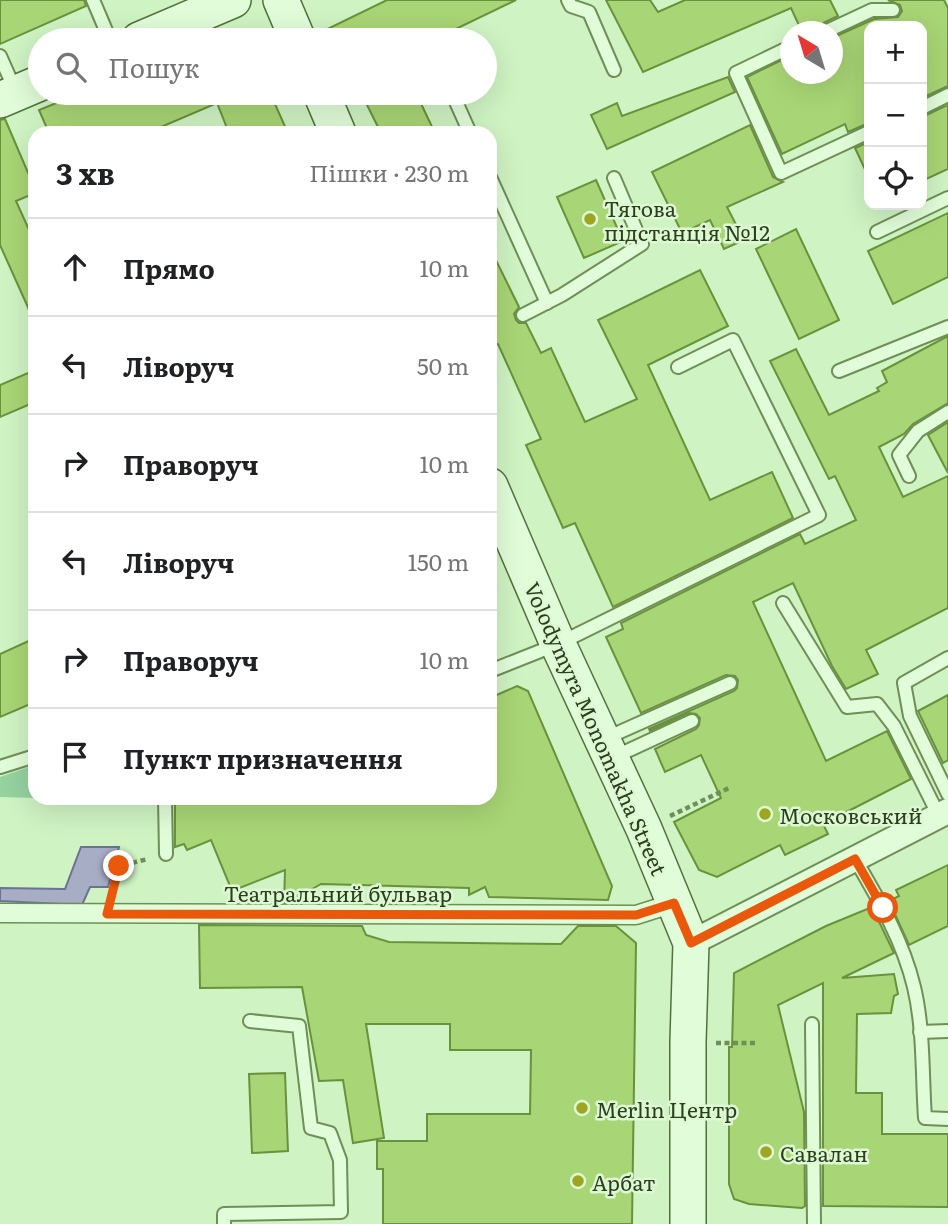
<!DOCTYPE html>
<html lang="uk">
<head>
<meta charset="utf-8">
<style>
  :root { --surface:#fff; --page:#f6f6f6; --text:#202124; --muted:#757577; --line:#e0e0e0 }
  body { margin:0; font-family:Literata,serif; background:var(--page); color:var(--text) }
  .controls { position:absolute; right:21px; top:21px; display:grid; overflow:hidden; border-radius:14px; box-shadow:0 7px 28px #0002 }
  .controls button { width:63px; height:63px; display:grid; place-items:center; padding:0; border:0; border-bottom:2px solid var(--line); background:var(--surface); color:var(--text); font:35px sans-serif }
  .compass { position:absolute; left:780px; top:21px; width:63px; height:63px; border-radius:50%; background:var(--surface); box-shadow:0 7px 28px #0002; rotate:322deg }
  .stop { position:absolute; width:21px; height:21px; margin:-16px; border:5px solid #ea580c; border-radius:50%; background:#fff }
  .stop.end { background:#ea580c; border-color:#fff; box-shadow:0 2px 7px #0008 }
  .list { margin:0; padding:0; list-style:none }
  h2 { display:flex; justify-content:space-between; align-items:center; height:91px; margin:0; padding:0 28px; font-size:30px }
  h2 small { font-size:23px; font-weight:400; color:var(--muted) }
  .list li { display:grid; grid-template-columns:46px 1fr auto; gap:21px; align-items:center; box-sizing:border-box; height:98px; padding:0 28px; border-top:2px solid var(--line) }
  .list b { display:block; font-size:26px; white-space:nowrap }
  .list em { font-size:23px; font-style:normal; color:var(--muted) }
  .icon { flex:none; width:38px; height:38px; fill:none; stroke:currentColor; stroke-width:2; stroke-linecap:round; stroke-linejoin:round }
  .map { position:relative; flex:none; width:948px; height:1224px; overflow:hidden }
  .search { position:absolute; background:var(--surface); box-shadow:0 7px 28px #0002; left:28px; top:28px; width:469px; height:77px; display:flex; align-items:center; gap:18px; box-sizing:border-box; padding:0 24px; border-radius:38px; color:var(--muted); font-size:26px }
  .panel { position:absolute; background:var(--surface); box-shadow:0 7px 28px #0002; left:28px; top:126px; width:469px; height:679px; border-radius:21px }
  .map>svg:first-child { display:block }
</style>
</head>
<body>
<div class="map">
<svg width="948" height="1224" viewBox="0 0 948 1224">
  <rect width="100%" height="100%" fill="#cff3c3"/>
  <path fill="#95d2a0" d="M35,765V798L0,797V777Z"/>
  <path fill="#a6adc5" stroke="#6b7395" stroke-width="2" d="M81,847H119L108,887H90L82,905L0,901V888L65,889Z"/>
  <g fill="#a8d575" stroke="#6a913b" stroke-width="2">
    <path d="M0,0H84L86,6L0,44Z"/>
    <path d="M387,0H516L433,40H318L317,34Z"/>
    <path d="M606,0H650L658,12L685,0H830L838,16L821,24L816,32H802L791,8L643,72Z"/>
    <path d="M888,0H944L948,8V86L922,98V26H869V123L848,132L845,124L782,154L747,77L790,56V74H832V38L874,19L898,17L902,11L900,5Z"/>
    <path d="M728,77L735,92L607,149L591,115L617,103L622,116Z"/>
    <path d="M81,93H270L288,133H229L217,103L147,133H49L39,110Z"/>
    <path d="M361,93H416L435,133H381Z"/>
    <path d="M948,105V169L922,181V117Z"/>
    <path d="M5,119L35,189V193L16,201L35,243V323L0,245V120Z"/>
    <path d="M750,125L773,177L783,182L727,207L744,240L724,249L710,220L682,233L652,172Z"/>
    <path d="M869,142V178L855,148Z"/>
    <path d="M596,180L623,241L584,258L557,197Z"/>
    <path d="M948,213V277L893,304L868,251Z"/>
    <path d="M796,229L839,320L799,339L756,249Z"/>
    <path d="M490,248L519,307L514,314L516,320L519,323H526L541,353L551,348L585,422L637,399L598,320L700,270L728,326L648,365L710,500L772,472L793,518L613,607L575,523L563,528L526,445L541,439L498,344L490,348Z"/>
    <path d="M948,336V403L913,424L904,434L879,447L903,497L948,476V608L866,650L878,674L846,689L832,666L793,583L753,602L826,761L887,731L911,779L823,824L828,834L785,855L780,845L717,877L699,870L674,822L721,798L701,755L665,772L655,749L696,729L699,725L700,718L696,714L689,713L650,731L649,729L734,691L737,688L738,680L735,676L726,675L641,713L606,637L623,629L621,623L800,534L805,544L856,520L835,476L829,479L770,361L796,349L829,415L879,391L877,388L887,382L882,371Z"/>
    <path d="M35,370V402L0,417V385Z"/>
    <path d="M948,422V473L928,435Z"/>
    <path d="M35,638V702L0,717V654Z"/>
    <path d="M517,686L528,691L612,886L608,900L489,897L485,887L469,895V888L321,884L288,903H284L285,870L232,891L211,840L187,850L184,844L175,847V798H490V698Z"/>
    <path d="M948,695V760L943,763L918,711Z"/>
    <path d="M948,865V926L909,945L889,901L899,896L896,890Z"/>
    <path d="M872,907L894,953L842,978L894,974L898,994L894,996L891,1013L857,1014L856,1093H882V1134H948V1207L823,1206V983L778,1005L804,1112L805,1206L802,1208L749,1204L734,1199L729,1184V1047H732L734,973L826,926Z"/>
    <path d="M199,925L362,926L366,935L389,942L561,944L578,926H616L636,943L632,1224H383V1169H377V1141H427V1114H530L531,1050H450V1024H366L384,1138L353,1143L343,1080L319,1081L302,987L200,988Z"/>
    <path d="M285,1073L288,1151L252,1153L249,1074Z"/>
  </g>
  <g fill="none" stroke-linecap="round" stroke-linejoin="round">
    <defs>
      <g id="service">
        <path d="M93,0L110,40"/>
        <path d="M568,0L571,6L589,12L614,70"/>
        <path d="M825,32L872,10H893"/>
        <path d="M790,47L736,73L781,173L869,132"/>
        <path d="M0,56L15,90"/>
        <path d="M452,93L470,133"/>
        <path d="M922,108L948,95"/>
        <path d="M490,177L547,303"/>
        <path d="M877,232L948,198"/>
        <path d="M523,315L562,295L642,244L614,178"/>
        <path d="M839,371L948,327"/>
        <path d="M909,476L899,455L918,431L948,412"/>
        <path d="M783,603L847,707L877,704L894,726L939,816"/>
        <path d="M948,658L904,683L910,716L948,794"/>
        <path d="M490,671L558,644L819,515L733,340L678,367"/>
        <path d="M604,739L730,683"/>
        <path d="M612,758L692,721"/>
        <path d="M0,767L35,756"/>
        <path d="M165,798L166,854"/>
        <path d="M855,859C879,900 903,941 914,987C924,1029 922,1075 925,1118L948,1119"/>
        <path d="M812,1024L814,1224"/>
        <path d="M920,1032L948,1031"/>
        <path d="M224,1224V1214L341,1212L340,1160L330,1133L311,1128L299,1026L250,1021"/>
      </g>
      <path id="pedestrian" d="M0,913L636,915L674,903"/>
      <path id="minor" d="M691,943L948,811"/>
      <g id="secondary">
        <path d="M281,0L298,40"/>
        <path d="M139,40L233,0"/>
        <path d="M321,93L338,133"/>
        <path d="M0,100L40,83"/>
        <path d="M490,486L558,644L644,829L691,943L688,1042V1224"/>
      </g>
    </defs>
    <use href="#service" stroke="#6f8f57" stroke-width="16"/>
    <use href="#pedestrian" stroke="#6f8f57" stroke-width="21"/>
    <use href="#minor" stroke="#6f8f57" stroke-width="28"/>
    <use href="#secondary" stroke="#53713b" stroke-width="38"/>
    <g stroke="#6f8f57" stroke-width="4.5" stroke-dasharray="5 3.5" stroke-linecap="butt">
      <path d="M670,816L729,788"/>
      <path d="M112,894L119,866L148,859"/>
      <path d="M716,1043H757"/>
    </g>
    <use href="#service" stroke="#e1fcd8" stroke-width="12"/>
    <use href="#pedestrian" stroke="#e1fcd8" stroke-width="18"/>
    <use href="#minor" stroke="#e1fcd8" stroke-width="24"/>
    <use href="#secondary" stroke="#e1fcd8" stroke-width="35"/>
  </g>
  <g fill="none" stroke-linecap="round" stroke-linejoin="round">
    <path stroke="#ea580c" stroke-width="9" d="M119,866L107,914L636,915L674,903L691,943L855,859L883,908"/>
  </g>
  <g fill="#9fa521" stroke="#ddf9d4" stroke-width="2.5">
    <circle cx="590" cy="219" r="7"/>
    <circle cx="765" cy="814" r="7"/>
    <circle cx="582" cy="1108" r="7"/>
    <circle cx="766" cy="1152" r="7"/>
    <circle cx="578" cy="1181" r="7"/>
  </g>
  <g text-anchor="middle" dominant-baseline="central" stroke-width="5" stroke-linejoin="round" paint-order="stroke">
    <g font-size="21" fill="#2c3e1d" stroke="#ddf9d4" text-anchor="start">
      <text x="604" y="207">Тягова<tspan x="604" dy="24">пiдстанцiя №12</tspan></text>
      <text x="779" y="814">Московський</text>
      <text x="596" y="1108">Merlin Центр</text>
      <text x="780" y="1152">Савалан</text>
      <text x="592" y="1181">Арбат</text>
    </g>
    <g font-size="21" fill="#2c3e1d" stroke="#ddf9d4">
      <text transform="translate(597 728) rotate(66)">Volodymyra Monomakha Street</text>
      <text x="338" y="892">Театральний бульвар</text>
    </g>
  </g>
</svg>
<div class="controls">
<button>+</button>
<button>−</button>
<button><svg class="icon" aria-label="locate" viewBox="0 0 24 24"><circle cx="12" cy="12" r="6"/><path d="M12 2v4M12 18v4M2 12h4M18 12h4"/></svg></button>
</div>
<svg class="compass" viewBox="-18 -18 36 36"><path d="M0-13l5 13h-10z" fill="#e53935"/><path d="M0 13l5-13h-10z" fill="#757577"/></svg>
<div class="stop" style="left:883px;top:908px"></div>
<div class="stop end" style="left:119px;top:866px"></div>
<div class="search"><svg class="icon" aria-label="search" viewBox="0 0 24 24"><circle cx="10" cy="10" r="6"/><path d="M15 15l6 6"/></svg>Пошук</div>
<section class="panel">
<h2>3 хв<small>Пішки · 230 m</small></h2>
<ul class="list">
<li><svg class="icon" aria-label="ahead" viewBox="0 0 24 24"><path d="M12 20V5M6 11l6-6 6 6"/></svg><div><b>Прямо</b></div><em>10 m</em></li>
<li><svg class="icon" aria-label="left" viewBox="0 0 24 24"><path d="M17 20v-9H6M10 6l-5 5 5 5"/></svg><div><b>Ліворуч</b></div><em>50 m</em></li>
<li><svg class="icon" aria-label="right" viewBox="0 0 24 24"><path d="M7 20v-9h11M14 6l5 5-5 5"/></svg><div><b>Праворуч</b></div><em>10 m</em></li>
<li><svg class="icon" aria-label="left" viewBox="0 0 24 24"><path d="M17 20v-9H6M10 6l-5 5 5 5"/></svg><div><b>Ліворуч</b></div><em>150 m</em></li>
<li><svg class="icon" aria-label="right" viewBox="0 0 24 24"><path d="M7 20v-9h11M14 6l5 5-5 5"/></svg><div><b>Праворуч</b></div><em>10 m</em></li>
<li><svg class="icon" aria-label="arrive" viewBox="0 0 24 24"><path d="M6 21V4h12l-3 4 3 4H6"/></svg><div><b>Пункт призначення</b></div></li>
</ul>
</section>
</div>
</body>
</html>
